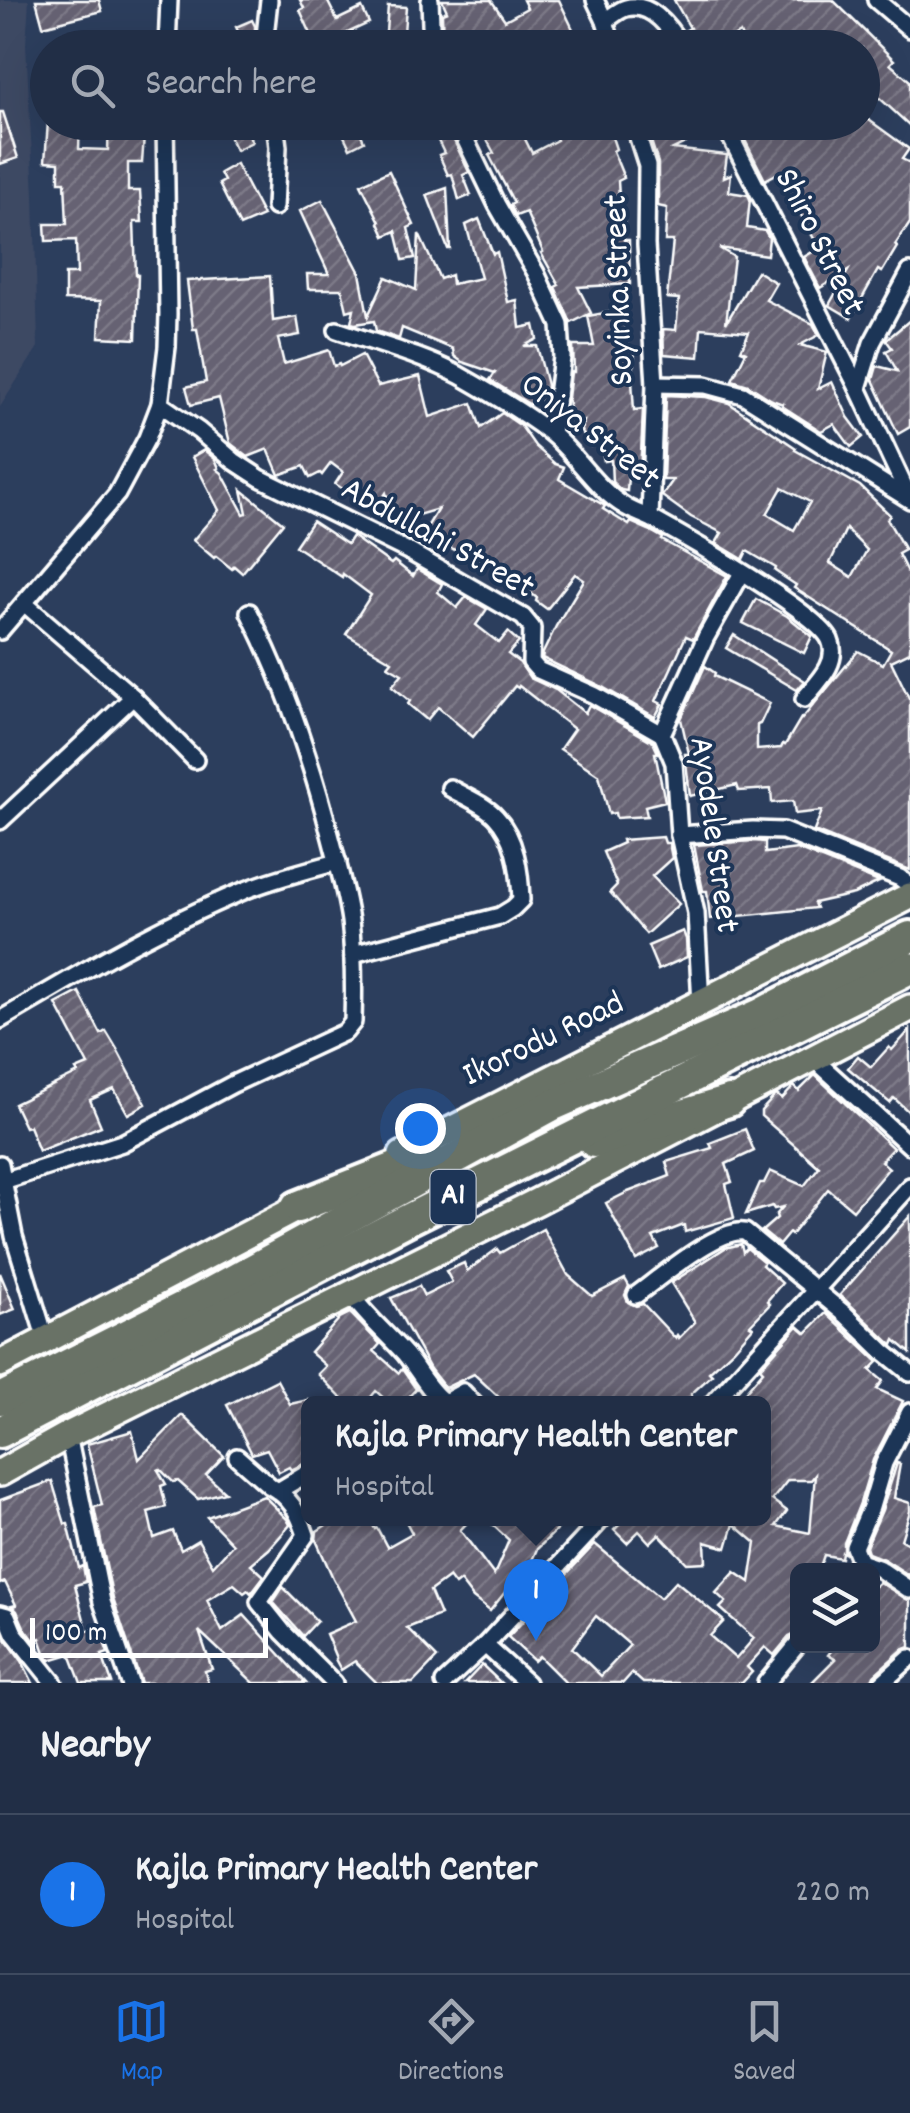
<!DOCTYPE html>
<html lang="en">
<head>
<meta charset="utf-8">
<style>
  :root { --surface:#212e46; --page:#2d3a51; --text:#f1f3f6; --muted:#a2a8b3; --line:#3e4a5f; --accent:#1a73e8 }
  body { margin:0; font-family:Dekko,sans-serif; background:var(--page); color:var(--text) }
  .controls { position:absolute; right:30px; bottom:30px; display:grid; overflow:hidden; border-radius:15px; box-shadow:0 10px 40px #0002 }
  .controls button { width:90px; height:90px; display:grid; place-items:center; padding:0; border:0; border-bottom:2px solid var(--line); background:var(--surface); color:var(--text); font:50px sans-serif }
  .scale { position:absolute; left:30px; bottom:25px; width:238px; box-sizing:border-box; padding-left:10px; border:5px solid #fff; border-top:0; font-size:28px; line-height:35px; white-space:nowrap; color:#fff; -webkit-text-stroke:8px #1d3557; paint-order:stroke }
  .you { position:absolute; left:420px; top:1128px; width:35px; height:35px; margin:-25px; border:8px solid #fff; border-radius:50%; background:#1a73e8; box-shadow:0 0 0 15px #1a73e833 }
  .badge { display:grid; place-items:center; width:65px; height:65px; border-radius:50%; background:var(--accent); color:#fff; font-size:32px; font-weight:700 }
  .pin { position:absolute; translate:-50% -82px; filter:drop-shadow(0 2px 5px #0008) }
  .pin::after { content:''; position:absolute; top:52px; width:35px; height:30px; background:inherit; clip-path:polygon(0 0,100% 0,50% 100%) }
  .popup { position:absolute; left:301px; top:1396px; width:470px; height:130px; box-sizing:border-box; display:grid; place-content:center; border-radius:15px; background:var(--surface); filter:drop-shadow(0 2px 8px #0005); font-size:32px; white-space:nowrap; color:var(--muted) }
  .popup b { font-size:38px; color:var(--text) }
  .popup::after { content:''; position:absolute; left:50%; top:100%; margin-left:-20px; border:20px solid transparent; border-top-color:var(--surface) }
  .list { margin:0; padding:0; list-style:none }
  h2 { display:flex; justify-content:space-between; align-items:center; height:130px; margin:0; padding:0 40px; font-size:42px }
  h2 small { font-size:32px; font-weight:400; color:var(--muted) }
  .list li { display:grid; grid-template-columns:65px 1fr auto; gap:30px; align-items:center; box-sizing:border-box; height:160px; padding:0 40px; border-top:2px solid var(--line) }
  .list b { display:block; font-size:38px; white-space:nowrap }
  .list p { margin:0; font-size:32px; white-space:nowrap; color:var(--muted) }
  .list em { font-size:32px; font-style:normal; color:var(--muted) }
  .icon { flex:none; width:55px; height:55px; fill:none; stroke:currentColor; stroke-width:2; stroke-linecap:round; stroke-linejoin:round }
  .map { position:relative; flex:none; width:910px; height:1683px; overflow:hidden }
  .search { position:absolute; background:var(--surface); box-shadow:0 10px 40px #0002; left:30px; right:30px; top:30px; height:110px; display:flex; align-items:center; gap:25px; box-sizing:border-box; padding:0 35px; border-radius:55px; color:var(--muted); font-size:38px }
  .sheet { height:290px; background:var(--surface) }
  nav { display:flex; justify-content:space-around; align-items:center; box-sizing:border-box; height:140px; border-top:2px solid var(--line); background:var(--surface); font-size:28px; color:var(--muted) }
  nav a { display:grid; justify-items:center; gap:5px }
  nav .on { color:var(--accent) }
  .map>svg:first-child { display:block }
</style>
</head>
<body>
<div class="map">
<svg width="910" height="1683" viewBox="0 0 910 1683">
  <defs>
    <pattern id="building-hatch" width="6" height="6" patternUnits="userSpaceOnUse" patternTransform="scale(2.5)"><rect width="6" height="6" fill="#666273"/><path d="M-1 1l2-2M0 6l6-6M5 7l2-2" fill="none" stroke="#7d7a88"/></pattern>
  </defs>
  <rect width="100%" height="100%" fill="#2c3e5d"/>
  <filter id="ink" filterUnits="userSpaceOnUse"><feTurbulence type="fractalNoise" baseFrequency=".01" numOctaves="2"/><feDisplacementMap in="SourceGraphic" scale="20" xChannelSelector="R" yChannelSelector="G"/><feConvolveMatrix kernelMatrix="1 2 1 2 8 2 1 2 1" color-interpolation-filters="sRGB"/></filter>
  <g filter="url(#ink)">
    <path fill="#3d4964" d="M0,0H29L26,44L34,195L38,347L0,407Z"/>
    <g fill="url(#building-hatch)" stroke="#fff" stroke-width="2.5" fill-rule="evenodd">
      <path d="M36,0H99L102,11L43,26Z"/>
      <path d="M300,0H327L337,20L362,8L369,23L317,47L300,10L304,8Z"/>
      <path d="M442,0H491L505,20L527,8L523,0H559L582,48H443L442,13L447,11Z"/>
      <path d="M674,0H833L894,60L890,64L910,81V126L862,82V48H746L740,33L712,48H693L684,31L690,28Z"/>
      <path d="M388,6L406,7L403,45L385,44Z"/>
      <path d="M252,20L255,26V48H246L236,27Z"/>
      <path d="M0,112H3L18,158L0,164Z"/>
      <path d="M862,115L909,149L902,159L910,163V223L895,245L897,247L882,272L878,270L851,318L829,305L848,271L820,288L804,257L819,248L778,173L765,180L739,128L748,122H862Z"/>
      <path d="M48,122H80L79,149L108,150L109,122H145L142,163H128V191H140L142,222H134L136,275H138L136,339L99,337L101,301L65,300V274H77L76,240L46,241L45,224H67L65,182H59V162L45,161Z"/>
      <path d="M222,122H242L252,142L236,150Z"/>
      <path d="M337,122H355L364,141L350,148Z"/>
      <path d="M429,122H445L469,172L463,175L471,195L459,200L452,174L448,175L439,155L444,153Z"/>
      <path d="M488,122H538L521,131L532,153L557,140L550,122H607L616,149L613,151L624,178L618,181L620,212H624V240H629L630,284L578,287L591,313L571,323L555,287L559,285L541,253L543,252L526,212L516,216L510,205L514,203L489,155L494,153L480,127Z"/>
      <path d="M645,122H662L668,134L700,122H712L714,129L673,149L727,155L724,177L731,174L729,192L748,195L750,199L747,228L765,231L769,238L767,255L719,248L734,257L726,323L757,271L776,283L766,300L813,324L819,335L800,345L827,352L818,389L832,382L848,417L863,437L851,447L834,424L821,431L782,406L783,404L772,400L748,385L732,380L746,352L741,350L749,332L701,328L699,357L664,354L663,329L676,330L679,299L667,298L673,241H665L667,208L658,206V163Z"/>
      <path d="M236,164L263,216L240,226L219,184L224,181L220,173Z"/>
      <path d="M389,171L414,225L408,228L415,258L403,260L396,231L385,236L379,223L380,222L361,184Z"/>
      <path d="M447,188L450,249H448L427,195Z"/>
      <path d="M322,200L360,273L368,316L386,277L416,290L419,234L440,279L451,275L452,284L481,278L466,225L479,219L493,254L497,252L508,302L517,300L520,328L534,325L537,339L524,346H537L547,385L545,401L529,404L490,380L495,373L462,362L454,356L453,349L402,328L399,339L376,331L374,321L355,324L351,323L354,309L347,311L342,289H308L307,274H329L300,211Z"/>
      <path d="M270,276L273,321L297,317L300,335L278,339L284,364L329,350L334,366L339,364L340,366L362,355L378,386L420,376L430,417L472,403L481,428L502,413L521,426L535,446L555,464L564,467L559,479L605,506L603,509L629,525L631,522L649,530L663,538L662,540L727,576L693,639L686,636L656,701L662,704L655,717L599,685L542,658L543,653L556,626L584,580L575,574L547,609L536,601L537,598L484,557L481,561L464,547L460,553L424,532L438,509L394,522L386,493L375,509L335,484L343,472L331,463L322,475L320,473L310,478L304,466L279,475L268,449L248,457L230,443L219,398L191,405L186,387L206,382L197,329H193L187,281Z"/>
      <path d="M621,310L629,350L635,351L632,381L634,410L643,409L640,477L628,476L627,491L621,490L612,482L611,460L604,461L600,440L591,446L581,431L584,421L571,423L568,398L571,372H574L573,346H594L588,316Z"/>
      <path d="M910,320V427L898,434L873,380L877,366L897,371L886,351L892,348L886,340Z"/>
      <path d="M666,395L706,397L729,403L796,448L795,450L860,486L890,515L887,519L905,550L898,554L910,578V652L891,661L910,700V870L814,831L822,811L795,814L793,801L772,803L771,789L739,791L737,785L690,796L685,754H689L681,719L705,666L715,673L714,676L770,703L760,724L757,725V750L781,748L783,744L785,745L801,718L802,719L858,651L883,664L891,650L794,588L796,585L775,571L776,568L747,551L743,559L741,558L716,543L722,533L691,517L662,496L673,480H663ZM782,488L810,502L794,530L767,514ZM846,529L867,550L852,577L830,563Z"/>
      <path d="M204,450L215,459L219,468L217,469L222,473L244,514L247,513L242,490L283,523L242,573L234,566L232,569L216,556L214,558L193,540L219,510L192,457Z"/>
      <path d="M312,521L347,544L352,536L391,564L394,561L413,576L417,569L442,584L438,592L457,608L466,597L487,609L476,625L499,643L508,632L519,642L508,654L520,663L530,678L556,690L585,713L589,705L653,742L658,753H655L665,801L645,806L647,816L616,818L615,813L609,814L599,775L560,749L574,729L519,686L518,688L515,686L473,737L438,707L427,720L408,704L410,701L392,686L402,674L388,666L392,661L346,634L371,595L343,574L342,577L295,546Z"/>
      <path d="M756,599L787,616L812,636L804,653L743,623Z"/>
      <path d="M734,635L805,681L797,690L726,648Z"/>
      <path d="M663,837L665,843H669L672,858L652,876L679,904L646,934L610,892L617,885L603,852L623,843L622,840Z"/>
      <path d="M753,841L765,842V853L797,849L879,882L854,894L814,903L816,908L710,919L707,891H703L694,845Z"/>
      <path d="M683,931L686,939L687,957L658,970L648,946Z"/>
      <path d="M79,992L101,1034L106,1031L117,1049L146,1104L128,1114L114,1089L90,1100L101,1126L39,1151L29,1126L25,1127L14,1104L78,1073L76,1070L88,1065L56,1004Z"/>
      <path d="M910,1030V1113L894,1098L890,1103L848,1068L858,1056L871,1067L889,1047L892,1050Z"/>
      <path d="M815,1075L893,1148L881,1161L889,1168L853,1210L828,1189L791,1235L789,1233L779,1245L762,1231L777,1218L776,1215L783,1207L774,1209L772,1206L746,1214L760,1183H764L770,1171L804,1186L819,1167L761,1116V1111L774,1097L777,1095L782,1099L794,1086L799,1091Z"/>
      <path d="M745,1129L754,1151L726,1164L732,1182L726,1184L734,1218L685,1232L684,1225L653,1237L659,1248L636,1260L606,1203L628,1192L670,1176L666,1162L712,1148L710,1143Z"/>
      <path d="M910,1216V1353L895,1340L893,1345L891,1344L840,1295Z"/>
      <path d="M543,1229L568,1275L592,1296L625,1279L629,1286L625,1295L628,1302L636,1306L643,1304L675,1338L677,1335L679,1338L695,1322L671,1283L725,1248L741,1244L743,1252L747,1248L764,1262L762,1265L782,1283L767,1301L770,1304L750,1325L753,1327L734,1349L709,1372L712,1375L691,1394L692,1396L684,1404H506L474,1374L445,1388L430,1369L391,1298L419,1286L424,1296L452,1282L446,1271L464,1263L467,1271L497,1249L500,1253Z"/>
      <path d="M0,1273L15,1309L0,1315Z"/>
      <path d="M350,1313L380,1344L374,1351L399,1373L402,1369L416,1389L402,1404H390L376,1391L365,1404H347L318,1374L326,1366L310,1352L340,1318Z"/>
      <path d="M826,1313L878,1362L870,1370L883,1381L877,1389L903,1401L873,1460L860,1503L844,1543V1553L842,1552L841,1558L824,1555L819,1570H798V1633L789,1637L774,1655L765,1647L747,1667L752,1672L742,1683H643L632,1673L623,1683H566L539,1656L534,1661L508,1637L528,1616L538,1626L556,1603L546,1596L595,1544L660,1598L676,1581L724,1621L710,1636L736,1659L754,1638L720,1608L726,1602L716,1593L735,1572L750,1582L756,1543L734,1524L727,1548L705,1542L706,1562L687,1563L659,1534L650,1543L639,1531L627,1543L614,1530L626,1518H764V1404H735L763,1371L760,1368L798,1326L806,1333ZM815,1475L810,1533L776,1526L787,1511L772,1500L788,1480H811ZM596,1616L630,1645L601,1676L572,1648Z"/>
      <path d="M277,1380L290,1404L308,1400V1462L291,1470L289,1467L279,1472L267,1449L252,1454L227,1405Z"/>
      <path d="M182,1415L224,1456L206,1475L225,1492L198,1499L178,1481L173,1482L160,1469L158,1470L166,1484L161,1486L166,1507L148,1512L154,1538L173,1531L181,1550L198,1540L213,1566L233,1544L207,1517L264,1496L287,1519L290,1525L269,1549L251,1564L264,1576L251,1593L248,1590L244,1593L234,1584L207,1600L222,1631L244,1615L306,1683H254L199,1631L212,1669L205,1671L208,1683H141L113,1599L94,1507L102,1505L87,1444L132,1431L139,1459Z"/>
      <path d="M897,1463L900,1464L894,1498L910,1503V1511L901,1540L910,1545V1576L884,1559L868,1553L866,1547L882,1510Z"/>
      <path d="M52,1481L65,1524H68L79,1568L83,1566L86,1582L75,1585L87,1631L99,1628L108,1653L102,1655L112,1683H81L70,1654L50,1660L45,1653L40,1638L34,1640L24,1627L17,1611L12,1606L16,1605L5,1582L0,1584V1500Z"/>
      <path d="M324,1518H369L375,1529L377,1528L387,1547L412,1533L404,1518H472L460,1530L494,1575L509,1540L485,1518H569L537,1549L526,1574L521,1572L490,1611L473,1598L460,1581L455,1585L449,1577L430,1591L440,1615L407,1628L437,1658L413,1683H377L355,1661L341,1670L335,1659L336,1658L326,1634L356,1621L333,1578L316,1540L317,1531L328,1524Z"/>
      <path d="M879,1582L910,1601V1647L902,1650L874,1675L871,1683H811L835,1659L828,1655L835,1646H872V1617L877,1612L872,1607V1589Z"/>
      <path d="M283,1587L317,1621L303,1636L273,1602Z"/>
      <path d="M0,1631L22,1661L33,1683H0Z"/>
      <path d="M482,1665L501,1683H465Z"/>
    </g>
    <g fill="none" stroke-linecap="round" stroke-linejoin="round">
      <defs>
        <g id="street">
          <path d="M430,0L432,48"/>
          <path d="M595,0L605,21L613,48"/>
          <path d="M876,0L910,29"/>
          <path d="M605,21C611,17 619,10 626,8C651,1 671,29 682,48"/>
          <path d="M167,48L169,0"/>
          <path d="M266,48L265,36L269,0"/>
          <path d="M275,122L278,147L275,207"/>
          <path d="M457,122L497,205L536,273L560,325L562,357L552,434"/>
          <path d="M633,122L647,166L646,245L655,384L650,517"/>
          <path d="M723,122L858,388L910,499"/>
          <path d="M337,330C377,344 421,355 459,375C489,392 522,411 549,432C576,453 594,488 626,507C634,512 645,515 654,520C685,537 818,613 830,640C840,663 817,683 804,699"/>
          <path d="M655,384L706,385L743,395L910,500"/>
          <path d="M858,388L872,343L910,272"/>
          <path d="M160,404L199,431L234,461L260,478L408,551L523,617L532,628L531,662L538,670L594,695L662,734"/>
          <path d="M24,603L133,697L195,760"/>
          <path d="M0,631L117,494L147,438L160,404L167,347L168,314L165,122"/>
          <path d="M0,821L133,697"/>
          <path d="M679,835L753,830L783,831L900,878L910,886"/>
          <path d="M353,954L500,916L513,908L521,900C520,872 516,838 496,817C484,804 465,797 450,788"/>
          <path d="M701,1004L696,913L679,835L674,763L662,734L706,637L742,573"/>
          <path d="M0,1020C78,974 157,927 241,892C272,879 305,871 338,862"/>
          <path d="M814,1059L910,1146"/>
          <path d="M0,1164L14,1236L46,1340"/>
          <path d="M3,1181L122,1143L233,1084L345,1032L353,1022C354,989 354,954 350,921C346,893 338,865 331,838C311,760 285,683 249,612"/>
          <path d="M351,1295C367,1317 387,1334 405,1354C417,1368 431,1395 445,1402L463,1392L474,1404"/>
          <path d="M636,1295C658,1279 719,1227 745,1232L846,1315L884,1352L910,1373"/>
          <path d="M712,1404L910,1186"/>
          <path d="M68,1435L102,1602L130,1683"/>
          <path d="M237,1457L270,1486L278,1491"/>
          <path d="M308,1473L278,1491C294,1503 300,1517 306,1535L259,1602L283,1632L334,1683"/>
          <path d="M860,1562L854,1547L871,1507L884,1463L910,1412"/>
          <path d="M860,1562L878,1568L910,1590"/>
          <path d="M0,1614L7,1616L14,1633L54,1683"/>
          <path d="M485,1645L527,1683"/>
          <path d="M444,1683L485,1645L603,1518"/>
          <path d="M766,1683L798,1644"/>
          <path d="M882,1683L910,1658"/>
        </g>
        <g id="primary">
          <path d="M402,1155L910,896"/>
          <path d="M0,1364L313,1200"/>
          <path d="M0,1473L68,1435L538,1201L910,1008"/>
        </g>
        <g id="highway">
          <path d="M594,1142L729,1101"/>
          <path d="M297,1207L428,1155"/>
          <path d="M0,1399L201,1298L551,1106L759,1015L910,937"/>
          <path d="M0,1432L405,1221L910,968"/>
        </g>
      </defs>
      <use href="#street" stroke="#fff" stroke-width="22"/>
      <use href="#primary" stroke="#fff" stroke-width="32"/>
      <use href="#highway" stroke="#fff" stroke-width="38"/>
      <use href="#street" stroke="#1d3557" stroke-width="15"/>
      <use href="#primary" stroke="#697266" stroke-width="25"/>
      <use href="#highway" stroke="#697266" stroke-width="30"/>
    </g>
  </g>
  <g text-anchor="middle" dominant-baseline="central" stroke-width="8" stroke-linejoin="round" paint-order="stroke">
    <rect fill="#1d3557" stroke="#bbc2cd" stroke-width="2.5" x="430.5" y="1170" width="45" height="54" rx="8"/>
    <g font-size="32" font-weight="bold" fill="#fff">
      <text x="453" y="1197">A1</text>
    </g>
    <g font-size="35" fill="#fff" stroke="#1d3557">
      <text transform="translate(818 243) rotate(63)">Shiro Street</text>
      <text transform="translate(621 290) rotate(-92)">Soyinka Street</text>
      <text transform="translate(589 433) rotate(38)">Oniya Street</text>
      <text transform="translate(437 540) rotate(29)">Abdullahi Street</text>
      <text transform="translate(712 835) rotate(82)">Ayodele Street</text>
      <text transform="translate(544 1041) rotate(-26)">Ikorodu Road</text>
    </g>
  </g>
</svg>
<div class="controls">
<button><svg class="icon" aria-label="layers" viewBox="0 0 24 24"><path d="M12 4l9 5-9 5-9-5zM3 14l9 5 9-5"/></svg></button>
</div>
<div class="scale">100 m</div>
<div class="you"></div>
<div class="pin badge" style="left:536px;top:1641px">1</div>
<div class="popup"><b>Kajla Primary Health Center</b>Hospital</div>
<div class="search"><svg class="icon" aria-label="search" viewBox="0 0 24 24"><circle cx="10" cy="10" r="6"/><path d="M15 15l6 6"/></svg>Search here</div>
</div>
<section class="sheet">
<h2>Nearby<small></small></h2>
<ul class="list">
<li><span class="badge">1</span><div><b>Kajla Primary Health Center</b><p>Hospital</p></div><em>220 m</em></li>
</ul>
</section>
<nav>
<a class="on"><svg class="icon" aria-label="map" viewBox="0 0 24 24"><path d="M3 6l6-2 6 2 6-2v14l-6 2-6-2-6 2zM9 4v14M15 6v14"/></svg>Map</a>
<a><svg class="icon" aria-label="directions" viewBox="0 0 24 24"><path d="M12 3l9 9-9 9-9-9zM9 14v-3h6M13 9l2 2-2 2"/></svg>Directions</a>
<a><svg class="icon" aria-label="saved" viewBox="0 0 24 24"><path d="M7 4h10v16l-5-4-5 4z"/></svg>Saved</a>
</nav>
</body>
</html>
